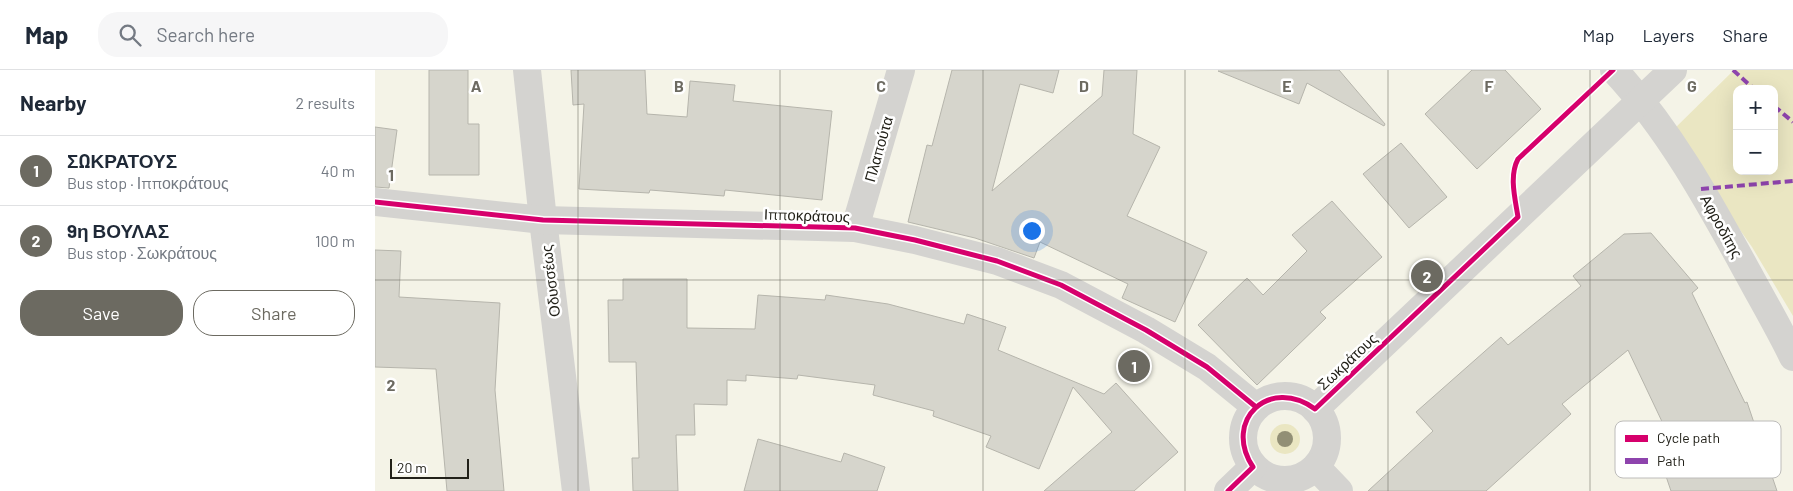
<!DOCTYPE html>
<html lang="en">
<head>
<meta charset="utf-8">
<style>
  :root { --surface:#fff; --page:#f6f6f7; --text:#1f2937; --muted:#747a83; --line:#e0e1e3; --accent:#6c6a61 }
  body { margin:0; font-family:Barlow,sans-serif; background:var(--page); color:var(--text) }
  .controls { position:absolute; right:15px; top:15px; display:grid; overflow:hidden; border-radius:10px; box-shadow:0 5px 20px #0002 }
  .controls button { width:45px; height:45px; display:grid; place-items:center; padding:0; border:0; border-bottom:1px solid var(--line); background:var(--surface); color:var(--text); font:25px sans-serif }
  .scale { position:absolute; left:15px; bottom:12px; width:79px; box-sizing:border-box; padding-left:5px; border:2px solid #222119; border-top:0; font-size:14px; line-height:18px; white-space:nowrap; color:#222119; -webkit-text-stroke:4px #fff; paint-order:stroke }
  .you { position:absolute; left:656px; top:160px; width:18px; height:18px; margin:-12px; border:4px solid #fff; border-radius:50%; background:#1a73e8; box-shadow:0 0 0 8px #1a73e833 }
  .badge { display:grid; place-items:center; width:32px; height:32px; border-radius:50%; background:var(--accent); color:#fff; font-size:16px; font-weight:700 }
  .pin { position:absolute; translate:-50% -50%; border:2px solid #fff; box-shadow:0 1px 5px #0006 }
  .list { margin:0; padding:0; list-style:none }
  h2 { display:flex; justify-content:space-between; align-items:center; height:65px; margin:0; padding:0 20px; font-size:21px }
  h2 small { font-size:16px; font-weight:400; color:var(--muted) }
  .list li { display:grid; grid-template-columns:32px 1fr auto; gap:15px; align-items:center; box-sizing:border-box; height:70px; padding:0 20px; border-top:1px solid var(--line) }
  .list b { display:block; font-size:19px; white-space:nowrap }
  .list p { margin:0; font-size:16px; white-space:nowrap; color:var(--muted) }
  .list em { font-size:16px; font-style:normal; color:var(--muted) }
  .actions { display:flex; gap:10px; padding:15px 20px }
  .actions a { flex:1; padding:11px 0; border:1px solid var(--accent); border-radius:20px; text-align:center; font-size:18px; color:var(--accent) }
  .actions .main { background:var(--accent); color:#fff }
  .icon { flex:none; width:28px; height:28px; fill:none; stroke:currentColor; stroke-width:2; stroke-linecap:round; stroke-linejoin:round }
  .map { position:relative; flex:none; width:1418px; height:421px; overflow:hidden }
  header { display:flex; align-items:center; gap:30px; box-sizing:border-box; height:70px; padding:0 25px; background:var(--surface); border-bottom:1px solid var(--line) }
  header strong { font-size:24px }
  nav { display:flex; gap:28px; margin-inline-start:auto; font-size:18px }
  .search { width:350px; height:45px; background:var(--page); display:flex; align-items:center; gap:12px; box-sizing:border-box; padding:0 18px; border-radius:20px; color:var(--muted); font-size:19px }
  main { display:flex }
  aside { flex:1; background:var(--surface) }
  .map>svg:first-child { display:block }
</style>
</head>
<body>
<header>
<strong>Map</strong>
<div class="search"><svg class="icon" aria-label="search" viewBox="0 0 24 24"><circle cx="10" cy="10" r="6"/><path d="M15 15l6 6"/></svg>Search here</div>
<nav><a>Map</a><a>Layers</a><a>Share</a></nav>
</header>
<main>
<aside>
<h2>Nearby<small>2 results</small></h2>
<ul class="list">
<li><span class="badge">1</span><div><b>ΣΩΚΡΑΤΟΥΣ</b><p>Bus stop · Ιπποκράτους</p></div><em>40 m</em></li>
<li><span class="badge">2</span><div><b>9η ΒΟΥΛΑΣ</b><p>Bus stop · Σωκράτους</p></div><em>100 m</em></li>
</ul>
<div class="actions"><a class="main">Save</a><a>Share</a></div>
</aside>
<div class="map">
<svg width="1418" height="421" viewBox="0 0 1418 421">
  <rect width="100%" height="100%" fill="#f4f3e7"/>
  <g fill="#eae6c2" fill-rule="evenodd">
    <path d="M1359,0H1418V246L1377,177L1296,62ZM1362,19H1399V101H1362Z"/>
    <circle cx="910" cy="369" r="15"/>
  </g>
  <g fill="#d6d5cc" stroke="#b6b5ac">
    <path d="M54,0H93V54H104V105H54Z"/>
    <path d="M196,0H270L272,44L312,47L315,11L360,15L358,31L457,41L447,130L350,120L349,126L275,120L274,123L204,119L209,34L198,35Z"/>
    <path d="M577,0H684L678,23L645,14L617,121L727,26L729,0H762L758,64L785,77L752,146L832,182L800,252L747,228L753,214L665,172L659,188L600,168L533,152L552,75L557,76Z"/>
    <path d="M964,0L1010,54L1009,56L932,13L924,34L843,1Z"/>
    <path d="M1097,0H1130L1166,39L1102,99L1050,44Z"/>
    <path d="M0,57L22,60L14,118L0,117Z"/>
    <path d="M1026,73L1072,127L1034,158L988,104Z"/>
    <path d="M957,131L1007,187L945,242L951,248L882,315L823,255L872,208L888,225L932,181L917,165Z"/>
    <path d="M1276,163L1323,218L1317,223L1370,333L1372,332L1402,421H1296L1277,365L1291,360L1253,280L1187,334L1196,344L1111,421H993L1058,361L1041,342L1126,267L1133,275L1206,216L1198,206L1249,164Z"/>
    <path d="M0,180L26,181L24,227L125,233L120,320L129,421H72L61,299L0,297Z"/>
    <path d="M248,209H312V258L380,259L383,225L450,230L451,225L513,234L589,254L592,244L631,257L623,280L729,324L741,313L803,382L759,421H669L737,362L698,317L664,399L611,377L616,366L558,346L559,341L498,325L500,315L423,305L422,309L371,305V311L352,310V335L319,334L320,365H301L303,421H258L257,388H264L261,292H234L233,230H248Z"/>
    <path d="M383,369L466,392L469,383L510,397L502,421H369Z"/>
  </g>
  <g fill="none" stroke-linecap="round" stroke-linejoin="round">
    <g stroke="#d4d3d0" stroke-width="28">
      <path d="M152,0L168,150L201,421"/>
      <path d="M1239,0C1295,60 1334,132 1373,203C1388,231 1404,258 1418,287"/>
      <path d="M0,132L168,150L480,158L540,170L622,191L686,215L771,260L832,297L881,337"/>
      <path d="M480,158L526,0"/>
      <circle cx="910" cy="368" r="42"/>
      <path d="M940,339L1298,0"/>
      <path d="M941,397L964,421"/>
      <path d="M853,421L878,397"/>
    </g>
    <g stroke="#8e44ad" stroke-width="4" stroke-dasharray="8 4" stroke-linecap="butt">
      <path d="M1358,0L1379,19"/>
      <path d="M1399,36L1418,52"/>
      <path d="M1326,119L1418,111"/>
    </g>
    <defs>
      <g id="cycleway">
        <path d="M0,132L168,150L480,158L540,170L622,191L686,215L771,260L832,297L881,337"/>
        <path d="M853,421L878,397C847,350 895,306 940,339L1143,147C1140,128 1134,106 1143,89L1238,0"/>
      </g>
    </defs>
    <use href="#cycleway" stroke="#fff" stroke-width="8"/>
    <use href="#cycleway" stroke="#d6006c" stroke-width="5"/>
  </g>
  <circle fill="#928f75" cx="910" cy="369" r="8"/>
  <path fill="none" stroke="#6c6a61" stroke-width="1" stroke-opacity="0.55" d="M203,0V421M405,0V421M608,0V421M810,0V421M1013,0V421M1215,0V421M0,210H1418"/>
  <g text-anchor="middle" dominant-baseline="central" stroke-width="5" stroke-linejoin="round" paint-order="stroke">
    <g font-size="15" fill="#222119" stroke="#fff">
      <text transform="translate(503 79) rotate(-74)">Πλαπούτα</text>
      <text transform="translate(432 145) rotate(2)">Ιπποκράτους</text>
      <text transform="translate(1347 156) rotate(61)">Αφροδίτης</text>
      <text transform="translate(175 211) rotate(-97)">Οδυσσέως</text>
      <text transform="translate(972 291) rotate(-43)">Σωκράτους</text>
    </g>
  </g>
  <rect x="1240" y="351" width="166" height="57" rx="8" fill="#fff" stroke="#bdbcba" stroke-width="1"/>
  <rect x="1250" y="365" width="23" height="7" fill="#d6006c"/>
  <rect x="1250" y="388" width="23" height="6" fill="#8e44ad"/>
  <g font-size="14" fill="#222119">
    <text x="1282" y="373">Cycle path</text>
    <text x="1282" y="396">Path</text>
  </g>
  <g font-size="16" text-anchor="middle" font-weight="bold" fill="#6c6a61" stroke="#fff" stroke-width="5" stroke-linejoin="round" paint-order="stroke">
    <text x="101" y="22">A</text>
    <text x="304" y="22">B</text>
    <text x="506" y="22">C</text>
    <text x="709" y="22">D</text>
    <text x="912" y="22">E</text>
    <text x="1114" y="22">F</text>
    <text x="1317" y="22">G</text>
    <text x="16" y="111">1</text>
    <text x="16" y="321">2</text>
  </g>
</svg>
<div class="controls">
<button>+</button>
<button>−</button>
</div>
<div class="scale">20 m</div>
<div class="you"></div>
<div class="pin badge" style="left:759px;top:296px">1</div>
<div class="pin badge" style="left:1052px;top:206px">2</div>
</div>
</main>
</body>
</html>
